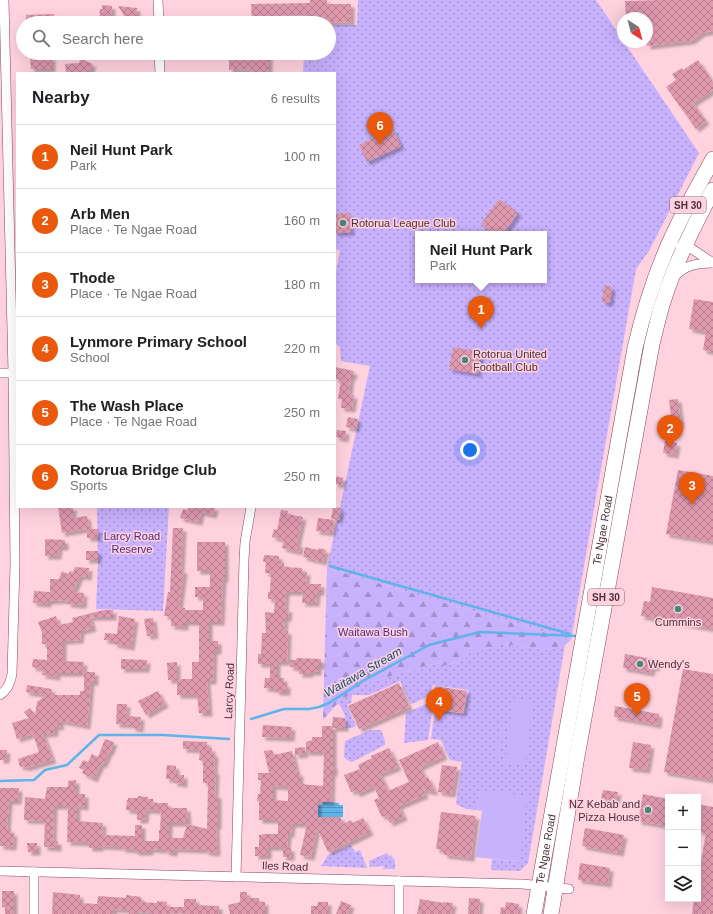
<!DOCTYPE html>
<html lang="en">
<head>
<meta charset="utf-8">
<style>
  :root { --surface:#fff; --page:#f6f6f6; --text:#202124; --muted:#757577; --line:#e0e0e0; --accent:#ea580c }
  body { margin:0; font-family:Helvetica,sans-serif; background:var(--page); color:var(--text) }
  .controls { position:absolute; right:12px; bottom:12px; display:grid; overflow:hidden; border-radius:0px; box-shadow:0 4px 16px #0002 }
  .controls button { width:36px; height:36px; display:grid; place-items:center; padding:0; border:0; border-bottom:1px solid var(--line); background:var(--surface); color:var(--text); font:20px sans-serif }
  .compass { position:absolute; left:617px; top:12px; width:36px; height:36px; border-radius:50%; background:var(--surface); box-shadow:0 4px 16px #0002; rotate:144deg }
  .you { position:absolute; left:470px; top:450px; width:14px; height:14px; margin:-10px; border:3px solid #fff; border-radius:50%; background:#1a73e8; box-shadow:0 0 0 6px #1a73e833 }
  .badge { display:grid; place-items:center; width:26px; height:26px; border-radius:50%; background:var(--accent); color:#fff; font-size:13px; font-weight:700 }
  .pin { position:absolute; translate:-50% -33px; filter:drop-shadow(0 1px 2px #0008) }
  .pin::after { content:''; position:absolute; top:21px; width:14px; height:12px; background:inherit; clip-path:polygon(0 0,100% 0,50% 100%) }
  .popup { position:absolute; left:415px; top:231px; width:132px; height:52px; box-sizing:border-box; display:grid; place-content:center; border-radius:0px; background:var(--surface); filter:drop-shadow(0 1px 3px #0005); font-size:13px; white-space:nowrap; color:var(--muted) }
  .popup b { font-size:15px; color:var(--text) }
  .popup::after { content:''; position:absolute; left:50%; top:100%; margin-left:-8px; border:8px solid transparent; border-top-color:var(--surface) }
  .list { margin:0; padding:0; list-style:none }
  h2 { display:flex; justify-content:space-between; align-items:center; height:52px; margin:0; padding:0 16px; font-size:17px }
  h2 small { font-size:13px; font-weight:400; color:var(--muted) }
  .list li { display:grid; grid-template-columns:26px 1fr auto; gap:12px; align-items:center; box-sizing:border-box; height:64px; padding:0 16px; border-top:1px solid var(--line) }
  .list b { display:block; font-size:15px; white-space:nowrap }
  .list p { margin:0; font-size:13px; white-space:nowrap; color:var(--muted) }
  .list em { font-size:13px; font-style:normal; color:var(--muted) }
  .icon { flex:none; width:22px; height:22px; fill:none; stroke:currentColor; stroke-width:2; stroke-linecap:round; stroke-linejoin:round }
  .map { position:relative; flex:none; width:713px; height:914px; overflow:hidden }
  .search { position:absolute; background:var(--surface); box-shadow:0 4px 16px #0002; left:16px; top:16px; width:320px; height:44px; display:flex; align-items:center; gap:10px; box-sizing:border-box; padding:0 14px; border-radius:22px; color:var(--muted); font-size:15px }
  .panel { position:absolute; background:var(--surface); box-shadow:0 4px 16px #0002; left:16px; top:72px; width:320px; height:436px; border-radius:0px }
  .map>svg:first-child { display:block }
</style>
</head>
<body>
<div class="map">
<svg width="713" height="914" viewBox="0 0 713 914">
  <defs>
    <pattern id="green-dots" width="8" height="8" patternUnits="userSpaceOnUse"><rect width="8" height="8" fill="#c8b1fd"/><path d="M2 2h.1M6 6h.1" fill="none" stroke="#a590ce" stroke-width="1.8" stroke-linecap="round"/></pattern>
    <pattern id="forest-firs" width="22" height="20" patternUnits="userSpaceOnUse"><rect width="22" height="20" fill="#c8b1fd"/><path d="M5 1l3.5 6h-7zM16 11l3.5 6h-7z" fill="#a590ce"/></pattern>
    <pattern id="water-rules" width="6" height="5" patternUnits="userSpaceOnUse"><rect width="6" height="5" fill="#5eb4e9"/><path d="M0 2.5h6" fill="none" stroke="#5093be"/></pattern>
    <pattern id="building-cross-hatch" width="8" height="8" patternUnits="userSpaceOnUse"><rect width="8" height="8" fill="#de99af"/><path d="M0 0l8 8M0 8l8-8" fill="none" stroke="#b67d8f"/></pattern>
    <filter id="shadow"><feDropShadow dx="3.5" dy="3.5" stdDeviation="1" flood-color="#0004"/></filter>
  </defs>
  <rect width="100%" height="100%" fill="#ffd2df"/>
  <g fill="url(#green-dots)" fill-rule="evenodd">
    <path d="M358,0H596L623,40V42H624L699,153L649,251L636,269L571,640L327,568L370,366L341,361L340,347L335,343V277L340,250L335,249V73H303L304,53H329V25H357ZM418,234H544V280H418Z"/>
    <path d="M97,507H169L163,611L96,609L98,563Z"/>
    <path d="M502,644L549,650L565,645L528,863L520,871L491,870L492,859L519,862L480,790L477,810L466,809L456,804L462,762L450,760L441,740L431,739L435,710L464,714L468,690L433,685C431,697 422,700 411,704L400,681L369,695H352L351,703L347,705L356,726L352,728H346C346,718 345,712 338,703L363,684L440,662L444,666L465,660L467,654Z"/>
    <path d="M428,703L432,712L428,740L404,743L406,713Z"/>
    <path d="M370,730H381L385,741V745L352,762L347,760L344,757L345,741Z"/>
    <path d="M351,845L355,852L360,850L367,868L321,866L328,855Z"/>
    <path d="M387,853L389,856L391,855L395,861V869H382L385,866L370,867L369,861Z"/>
  </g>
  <path fill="url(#forest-firs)" d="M327,568L571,640L565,645L549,650L502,644L467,654L465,660L443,666L440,662L363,684L335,706L323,720Z"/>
  <g fill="#c8b1fd">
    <path d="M513,698L533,701L525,766L505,764Z"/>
    <path d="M500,726H503L500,757H496Z"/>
    <path d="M480,790L527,796L520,862L476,857L482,811L477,810Z"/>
  </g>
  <path fill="url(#water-rules)" d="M323,802L339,803V805H343V817H318V805H322Z"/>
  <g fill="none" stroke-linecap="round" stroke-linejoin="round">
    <g stroke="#5eb4e9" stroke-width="2.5">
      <path d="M330,566L570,634"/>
      <path d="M251,719L284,709H309L319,707L329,703L363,681L429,645L480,632L577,636"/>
      <path d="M0,781L34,780L45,770L67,765L99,735H163L229,739"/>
    </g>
  </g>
  <g fill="url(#building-cross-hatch)" fill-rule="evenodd" filter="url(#shadow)">
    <path d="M310,0H327V4H351V22L310,23V15L268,16V23H252L251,4L310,3Z"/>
    <path d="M660,0H713V31L702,33L691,41L647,46V18H626L625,1Z"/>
    <path d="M102,5L112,6L111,23L99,22L100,9H102Z"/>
    <path d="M118,6L137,8L136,23H129V16H127V20Z"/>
    <path d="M54,14L55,23H26V15Z"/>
    <path d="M229,53H269V73H252L251,69L229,70Z"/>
    <path d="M30,57H52V69H31Z"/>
    <path d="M81,59L93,64L89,73H66L65,64L79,63Z"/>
    <path d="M698,60L713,82V90L693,103L706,121L696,129L666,87L676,80L672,74L682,68L683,70Z"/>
    <path d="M393,129L401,146L367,162L359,145Z"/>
    <path d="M499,199L518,213L503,234H495L481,224Z"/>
    <path d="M350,213L351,232L335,233V214Z"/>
    <path d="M604,285L612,287L610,303L602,302Z"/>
    <path d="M694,299L713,302V352L703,350L706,332L689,329Z"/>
    <path d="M453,347L481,352L478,374L449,369Z"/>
    <path d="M335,367L354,371L353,377H351L349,394L354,395L352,409L341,408L342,399H338L341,380L335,379Z"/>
    <path d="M678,399L681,424L672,425L669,400Z"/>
    <path d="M348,417L358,419L356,429L346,427Z"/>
    <path d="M337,430L346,431L345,439L336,437Z"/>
    <path d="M665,441L677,443L675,455L663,453Z"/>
    <path d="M678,470L713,476V542L666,534Z"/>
    <path d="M335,476L343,478L342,485L335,484Z"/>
    <path d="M58,507H73V518L87,516L89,529H98V538H87V529L62,533Z"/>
    <path d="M188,507H215L213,515L201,512L199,522L180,518L183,509L188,510Z"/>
    <path d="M333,507L341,508L339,520L331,519Z"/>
    <path d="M281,510L288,511L287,514L303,517L297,544H300L299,552L282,548L284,540L272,537L274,529L277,530Z"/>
    <path d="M318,518L334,520L332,533L316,531Z"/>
    <path d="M173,528H183L181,570H184L179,608H185V610H203V597H195V587H210V571H197V542H225V579H223L221,622H209V641H218V651H214L213,681H207L209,713H199L197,695H177V682L181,679H192V662H199V622H185V627L171,626V616H164L168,592H170Z"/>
    <path d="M45,539L65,540V547H59L58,556H45Z"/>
    <path d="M305,547L318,550L319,548L326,550L323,562L303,557Z"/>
    <rect x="86" y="551" width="12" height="9"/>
    <path d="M264,555L279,556V563H284V567L302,568V572H307L306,584H321V592H317L316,603H302L303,592H286L285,609H289L288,618H285L284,631H288L287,662H277V678H284V684H287V692H276V689L264,688L265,678H270V664H258V654H261L262,633H266L265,612L274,613L275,599H268V592H270L271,573H265L266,562H263Z"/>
    <path d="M75,567L89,568L88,577L80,576L73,592L84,593L83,605L67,604L68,600L48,601V604L33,603L34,591L50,592V579H59L62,571L68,574L70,571L73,572Z"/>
    <path d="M652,587L713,598V629L641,616L644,601L650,602Z"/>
    <path d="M104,610H113V617H90L93,628L81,631L80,640L63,641V661L84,662L83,673H57V677L42,675L43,669L32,667L33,659L47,660V644H42V632L38,622L56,616L59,625L73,622L72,618Z"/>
    <path d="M119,616L135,619L131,647L114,644V641L104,640L105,633L117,634Z"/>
    <path d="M153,618L155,635L147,636L144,619Z"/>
    <path d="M625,654L658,660L656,668L652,667L651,673L623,668Z"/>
    <path d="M297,658L321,659V666H318V672H310V674H299V668L290,667V660H296Z"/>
    <path d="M121,659L147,660L146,669H121Z"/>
    <path d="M177,662V680H168L167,663Z"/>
    <path d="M683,669L713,674V772L711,780L664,772Z"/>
    <path d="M84,672H95V682H91L87,726L60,721L61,726L55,727V733L43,734L53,760L25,768L24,766L20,767L18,759L39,752L33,734L17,739L12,723L29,718L24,712L30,708L35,715L37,702L46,695L26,692L27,685L52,689L51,695H80V691H84Z"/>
    <path d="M399,683L409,707L359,729L348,706Z"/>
    <path d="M435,686L467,691L463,713L435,709L436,696H433Z"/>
    <path d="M158,691L165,704L146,715L138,701Z"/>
    <path d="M117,704H127L126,716L141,717L140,729L132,728L133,725L116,724Z"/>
    <path d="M615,706L659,714L658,725L614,717Z"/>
    <path d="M333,717L345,718V728H333V765H334V773H332L331,802H318V817H341V825L351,820L352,823L363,818L370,832L328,852L317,828L311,857L300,855L307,824H292L291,834H288L287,847H268V856H255V847H259V835H262L263,834H278V820H259V801H257L258,794H260L261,780H258V773H269L264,751L272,750L274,755L292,751L297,773H300V784L323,786L324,752H306V742L312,740V737H322V726H332ZM273,786L288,787V801L273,800Z"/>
    <path d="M263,725L292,727L291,738L262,737Z"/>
    <path d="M105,739L114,742L110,752H109L103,765L101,764L94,779L82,773L84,770L79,768L83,760L88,762L92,754L98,757Z"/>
    <path d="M183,741L207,742V748H212V753L215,754L214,771H216L215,795H218V826H216L217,853L206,852V850L174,849V853L166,852V850L150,849V852H135V850L122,849V847L100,846V848H89V843L67,842L68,806H54L53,841H58V848L44,847L45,821L24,820L25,797L45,799L47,787H68V781L76,780V794H85V807L77,806V821L103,823L102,835L135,836V825H142V841H159V830H160L161,811L146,810L145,820H137V811L126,810L127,800H128V798H138V796L148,797V799H153V803H168V808H187L188,823H169V838H183L187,824L207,829L208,783H203V761L199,760L200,750L183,749Z"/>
    <path d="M438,742L444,756L420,767L425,778L428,777L435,792L423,790L425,795L399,806L404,817L390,823L386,815L382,817L374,800L379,798L374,786L357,794L355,790L351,792L344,775L360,769L358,765L372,758L371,756L389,748L398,767L380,774L388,791L409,782L399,760Z"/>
    <path d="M633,742L651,745L647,770L629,768Z"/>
    <path d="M305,747V754L295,755V748Z"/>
    <path d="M0,750H7L6,760H0Z"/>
    <path d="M167,765L176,766V775H184V784L174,783V779H166Z"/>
    <path d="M442,765L457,767L452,794L438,792Z"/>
    <path d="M0,788H19L18,801H9L8,814L7,829H11L10,833H14L13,847L0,846Z"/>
    <path d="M603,790L618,792L616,801L601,798Z"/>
    <path d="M643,794L668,799V826L638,821Z"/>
    <path d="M698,804L713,807V914H692L694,899H698V878L706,833L698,831Z"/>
    <path d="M441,812L476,816L471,858L444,855V850L436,849Z"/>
    <path d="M585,828L624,835L620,853L582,846Z"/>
    <path d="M27,843H37V852H28Z"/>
    <rect x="283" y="848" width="8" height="9"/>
    <path d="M580,863L610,868L608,884L578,880Z"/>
    <path d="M2,891H14V914H5V907H2Z"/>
    <path d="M53,892L80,895V903L97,904L98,896L126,898V895L141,897V902L157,903V901L167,902L166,907H184V899H196V905L219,906V914H188V913L151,914V913L137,912V914H129V910L114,909L113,914H52Z"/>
    <path d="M240,892H247V898H259V902H265V914H230L228,905L240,902Z"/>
    <path d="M469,898L480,899L479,914H468Z"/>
    <path d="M420,899L443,903V902L453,903L451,914H417Z"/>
    <path d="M341,901L351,905L348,914H336Z"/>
    <path d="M318,902H328V914H311V906H317Z"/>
    <path d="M506,902L519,904L518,910L520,911V914H500L501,907L505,908Z"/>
  </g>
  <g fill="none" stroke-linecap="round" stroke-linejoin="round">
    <defs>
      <g id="minor">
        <path d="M158,0L159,23"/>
        <path d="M159,53L160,73"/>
        <path d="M680,247L692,249L713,263"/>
        <path d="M675,276C685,265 698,263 712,263"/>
        <path d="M0,373H13"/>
        <path d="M0,695C8,689 10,683 12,674L15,564L13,373L4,0"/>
        <path d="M0,871L523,884L569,889"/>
        <path d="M236,877L244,560L245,542L251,507"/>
        <path d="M34,914V872"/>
        <path d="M399,914V881"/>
      </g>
      <g id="trunk">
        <path id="s1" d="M534,914L635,348C644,309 656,271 673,235C685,209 699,184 713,159"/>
        <path d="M551,914L576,762L652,344C656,329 659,313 664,299C676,261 694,225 713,190"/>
      </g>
    </defs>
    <use href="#minor" stroke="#86485e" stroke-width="10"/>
    <use href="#trunk" stroke="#86485e" stroke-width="16"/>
    <use href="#minor" stroke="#fff" stroke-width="9"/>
    <use href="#trunk" stroke="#fff" stroke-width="15"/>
  </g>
  <g fill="#45887a" stroke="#ffd2df" stroke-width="1.5">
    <circle cx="343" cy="223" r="4"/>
    <circle cx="465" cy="360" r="4"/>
    <circle cx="678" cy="609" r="4"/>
    <circle cx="640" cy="664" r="4"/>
    <circle cx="648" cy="810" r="4"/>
  </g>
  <g text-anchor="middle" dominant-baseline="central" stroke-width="3" stroke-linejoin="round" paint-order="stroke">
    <g fill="#ffd2df" stroke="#82606b" stroke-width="1">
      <rect x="670" y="197" width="36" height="16" rx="3"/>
      <rect x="588" y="589" width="36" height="16" rx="3"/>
    </g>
    <g font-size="10" font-weight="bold" fill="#4c2f39">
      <text x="688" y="205">SH 30</text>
      <text x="606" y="597">SH 30</text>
    </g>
    <g font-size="11" fill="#4c2f39" stroke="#ffd2df" text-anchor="start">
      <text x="351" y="223">Rotorua League Club</text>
      <text x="473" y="354">Rotorua United<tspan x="473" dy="13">Football Club</tspan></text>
      <text x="678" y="622" text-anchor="middle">Cummins</text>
      <text x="648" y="664">Wendy's</text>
      <text x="640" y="804" text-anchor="end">NZ Kebab and<tspan x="640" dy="13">Pizza House</tspan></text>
    </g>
    <g font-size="11" fill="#4c2f39" stroke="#ffd2df">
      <text stroke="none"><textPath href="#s1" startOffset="390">Te Ngae Road</textPath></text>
      <text transform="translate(229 691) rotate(-88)">Larcy Road</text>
      <text stroke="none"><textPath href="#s1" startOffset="66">Te Ngae Road</textPath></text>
      <text transform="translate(285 866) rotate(2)">Iles Road</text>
    </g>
    <g font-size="11" fill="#4d2881" stroke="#ffd2df">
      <text x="132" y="536">Larcy Road<tspan x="132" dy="13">Reserve</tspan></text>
      <text x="373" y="632">Waitawa Bush</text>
    </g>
    <g font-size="12" font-style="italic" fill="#0e5175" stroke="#ffd2df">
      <text transform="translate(363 672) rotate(-30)">Waitawa Stream</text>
    </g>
  </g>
</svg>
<div class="controls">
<button>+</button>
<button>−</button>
<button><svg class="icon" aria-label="layers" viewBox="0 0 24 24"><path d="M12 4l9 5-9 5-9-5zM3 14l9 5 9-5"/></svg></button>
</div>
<svg class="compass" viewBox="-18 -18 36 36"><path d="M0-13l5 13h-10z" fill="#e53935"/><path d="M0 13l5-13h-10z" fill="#757577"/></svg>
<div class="you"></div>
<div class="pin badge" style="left:481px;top:329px">1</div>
<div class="popup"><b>Neil Hunt Park</b>Park</div>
<div class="pin badge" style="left:670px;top:448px">2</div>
<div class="pin badge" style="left:692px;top:505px">3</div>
<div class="pin badge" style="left:439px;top:721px">4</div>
<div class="pin badge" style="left:637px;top:716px">5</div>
<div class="pin badge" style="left:380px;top:145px">6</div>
<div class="search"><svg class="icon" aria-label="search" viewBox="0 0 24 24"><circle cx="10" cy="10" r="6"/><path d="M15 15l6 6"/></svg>Search here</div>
<section class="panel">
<h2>Nearby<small>6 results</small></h2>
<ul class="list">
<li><span class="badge">1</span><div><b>Neil Hunt Park</b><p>Park</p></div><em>100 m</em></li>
<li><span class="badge">2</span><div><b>Arb Men</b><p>Place · Te Ngae Road</p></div><em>160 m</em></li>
<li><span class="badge">3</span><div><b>Thode</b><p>Place · Te Ngae Road</p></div><em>180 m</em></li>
<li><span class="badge">4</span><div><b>Lynmore Primary School</b><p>School</p></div><em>220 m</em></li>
<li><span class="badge">5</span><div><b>The Wash Place</b><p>Place · Te Ngae Road</p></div><em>250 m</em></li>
<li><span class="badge">6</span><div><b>Rotorua Bridge Club</b><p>Sports</p></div><em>250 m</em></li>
</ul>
</section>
</div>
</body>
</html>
